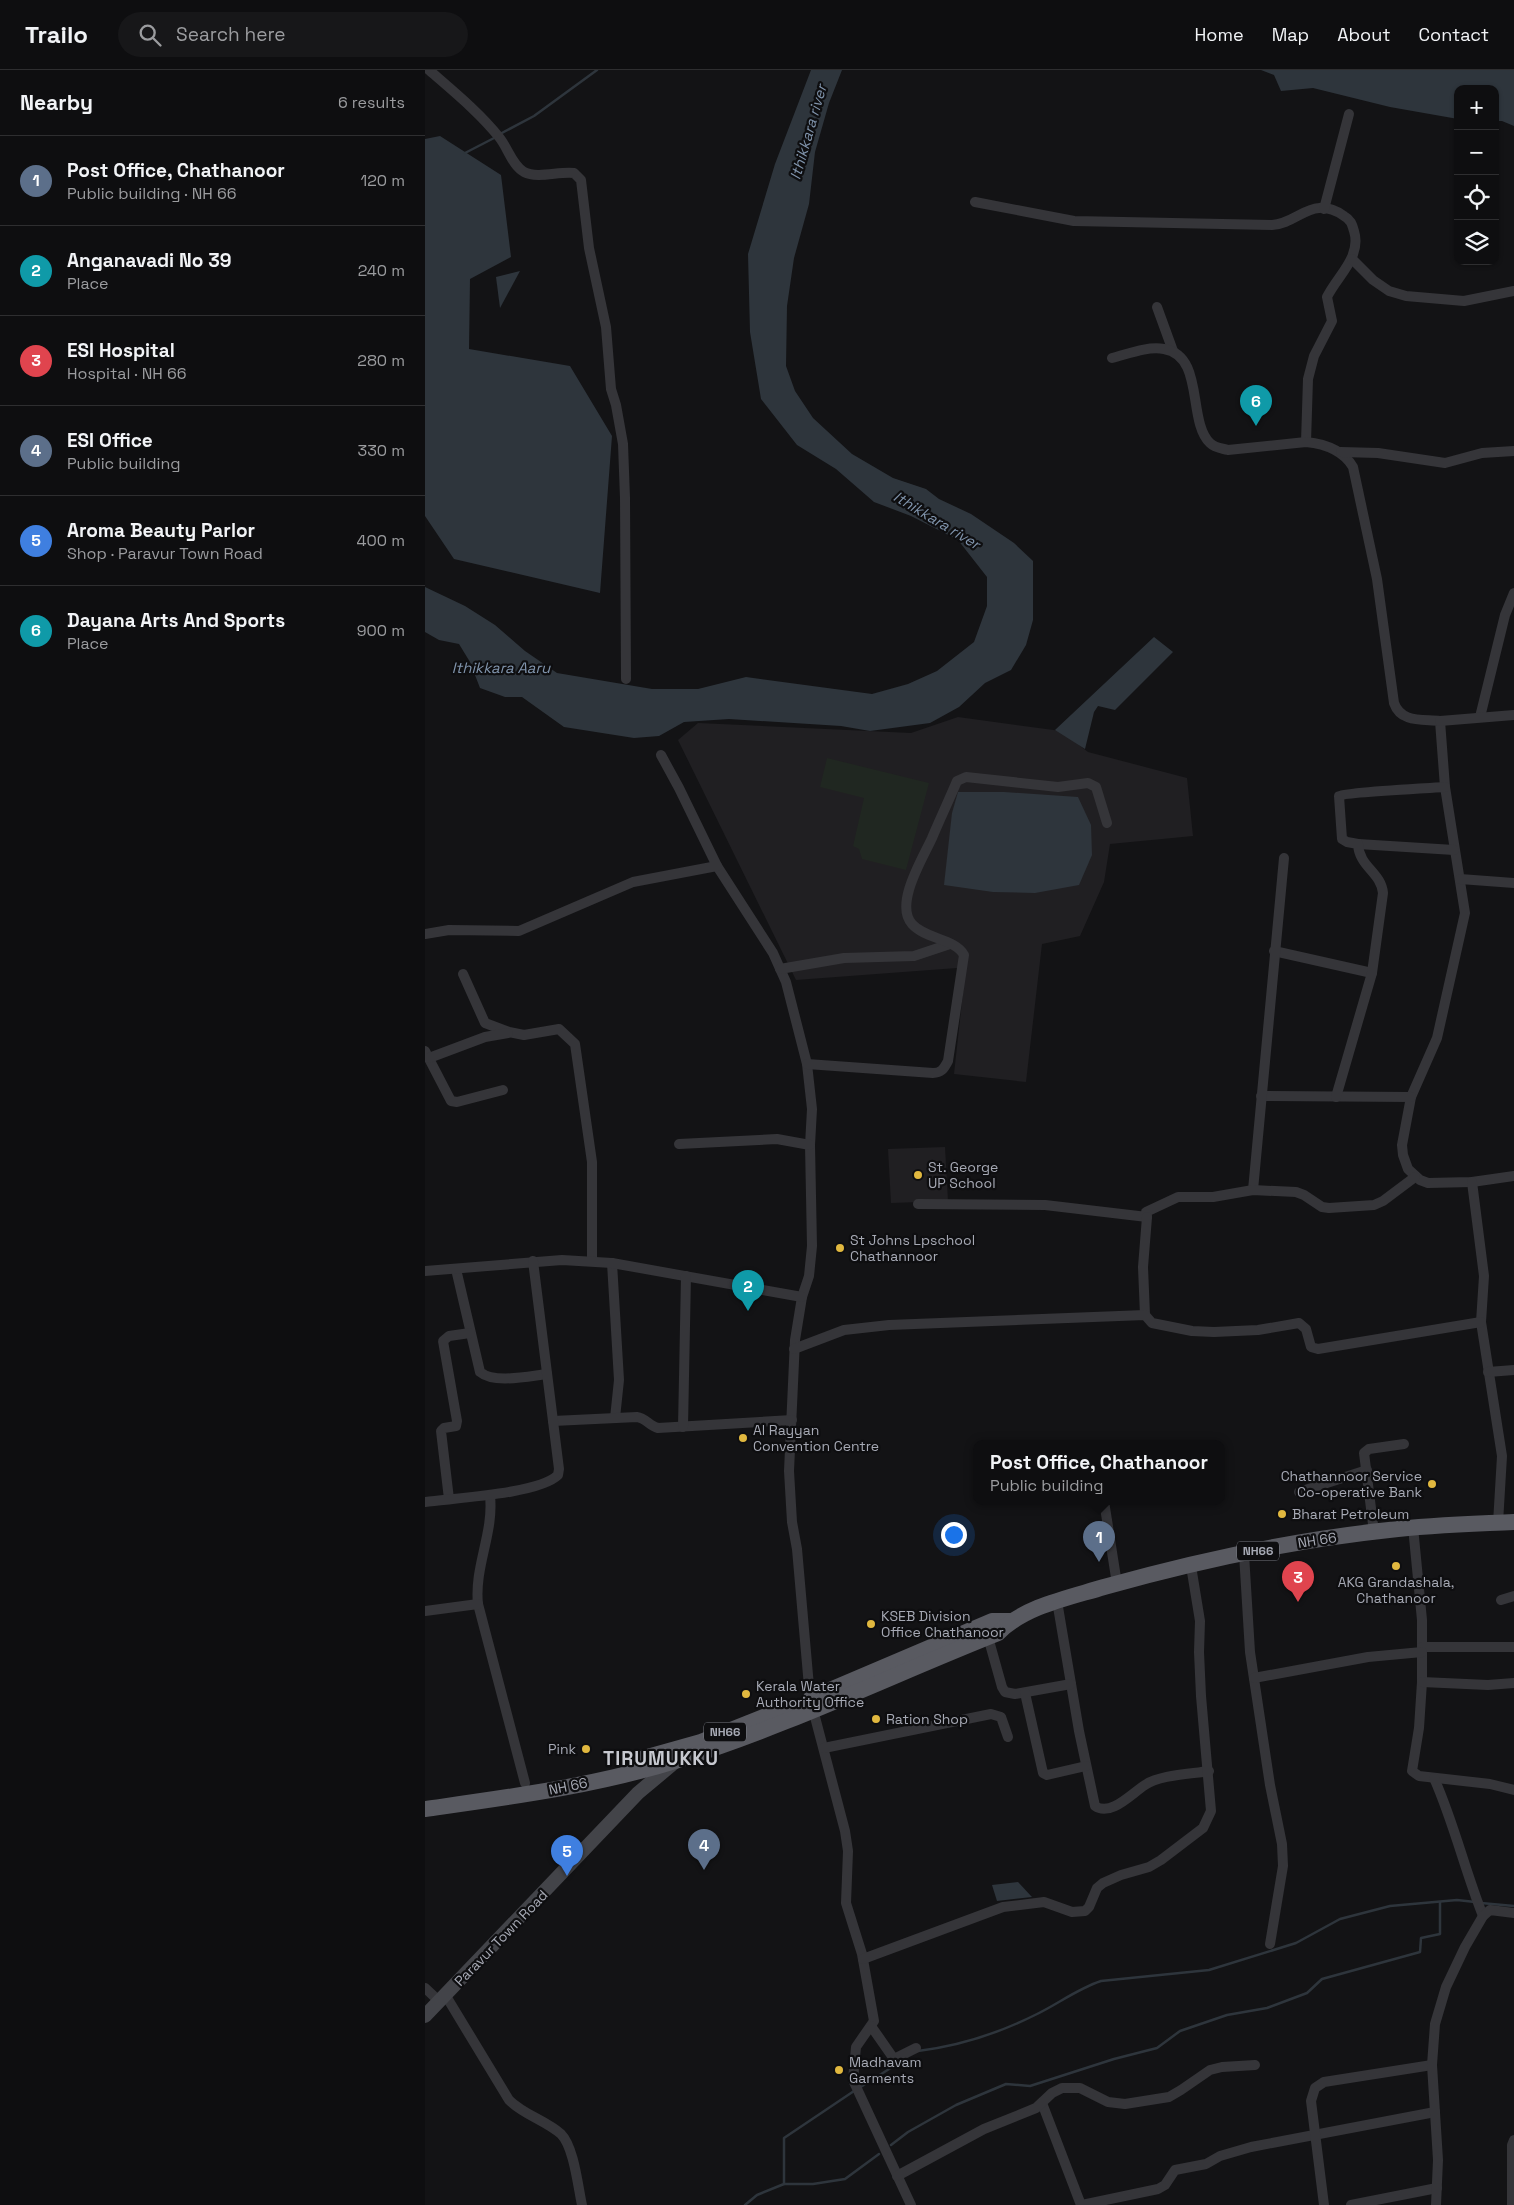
<!DOCTYPE html>
<html lang="en">
<head>
<meta charset="utf-8">
<style>
  :root { --surface:#0e0e10; --page:#171719; --text:#f1f3f6; --muted:#9b9c9f; --line:#2e2e30; --accent:#0f766e }
  body { margin:0; font-family:"Space Grotesk",sans-serif; background:var(--page); color:var(--text) }
  .controls { position:absolute; right:15px; top:15px; display:grid; overflow:hidden; border-radius:10px; box-shadow:0 1px 4px #0004 }
  .controls button { width:45px; height:45px; display:grid; place-items:center; padding:0; border:0; border-bottom:1px solid var(--line); background:var(--surface); color:var(--text); font:25px sans-serif }
  .you { position:absolute; left:528px; top:1464px; width:18px; height:18px; margin:-12px; border:4px solid #fff; border-radius:50%; background:#1a73e8; box-shadow:0 0 0 8px #1a73e833 }
  .badge { display:grid; place-items:center; width:32px; height:32px; border-radius:50%; background:var(--accent); color:#fff; font-size:16px; font-weight:700 }
  .pin { position:absolute; translate:-50% -41px; filter:drop-shadow(0 1px 2px #0008) }
  .pin::after { content:''; position:absolute; top:26px; width:18px; height:15px; background:inherit; clip-path:polygon(0 0,100% 0,50% 100%) }
  .popup { position:absolute; left:548px; top:1370px; width:252px; height:65px; box-sizing:border-box; display:grid; place-content:center; border-radius:10px; background:var(--surface); filter:drop-shadow(0 1px 4px #0005); font-size:16px; white-space:nowrap; color:var(--muted) }
  .popup b { font-size:19px; color:var(--text) }
  .popup::after { content:''; position:absolute; left:50%; top:100%; margin-left:-10px; border:10px solid transparent; border-top-color:var(--surface) }
  .list { margin:0; padding:0; list-style:none }
  h2 { display:flex; justify-content:space-between; align-items:center; height:65px; margin:0; padding:0 20px; font-size:21px }
  h2 small { font-size:16px; font-weight:400; color:var(--muted) }
  .list li { display:grid; grid-template-columns:32px 1fr auto; gap:15px; align-items:center; box-sizing:border-box; height:90px; padding:0 20px; border-top:1px solid var(--line) }
  .list b { display:block; font-size:19px; white-space:nowrap }
  .list p { margin:0; font-size:16px; white-space:nowrap; color:var(--muted) }
  .list em { font-size:16px; font-style:normal; color:var(--muted) }
  .icon { flex:none; width:28px; height:28px; fill:none; stroke:currentColor; stroke-width:2; stroke-linecap:round; stroke-linejoin:round }
  .map { position:relative; flex:none; width:1089px; height:2135px; overflow:hidden }
  header { display:flex; align-items:center; gap:30px; box-sizing:border-box; height:70px; padding:0 25px; background:var(--surface); border-bottom:1px solid var(--line) }
  header strong { font-size:24px }
  nav { display:flex; gap:28px; margin-inline-start:auto; font-size:18px }
  .search { width:350px; height:45px; background:var(--page); display:flex; align-items:center; gap:12px; box-sizing:border-box; padding:0 18px; border-radius:28px; color:var(--muted); font-size:19px }
  main { display:flex }
  aside { flex:1; background:var(--surface) }
  .map>svg:first-child { display:block }
</style>
</head>
<body>
<header>
<strong>Trailo</strong>
<div class="search"><svg class="icon" aria-label="search" viewBox="0 0 24 24"><circle cx="10" cy="10" r="6"/><path d="M15 15l6 6"/></svg>Search here</div>
<nav><a>Home</a><a>Map</a><a>About</a><a>Contact</a></nav>
</header>
<main>
<aside>
<h2>Nearby<small>6 results</small></h2>
<ul class="list">
<li><span class="badge" style="background:#5c6f8a">1</span><div><b>Post Office, Chathanoor</b><p>Public building · NH 66</p></div><em>120 m</em></li>
<li><span class="badge" style="background:#0f9aa8">2</span><div><b>Anganavadi No 39</b><p>Place</p></div><em>240 m</em></li>
<li><span class="badge" style="background:#e0444e">3</span><div><b>ESI Hospital</b><p>Hospital · NH 66</p></div><em>280 m</em></li>
<li><span class="badge" style="background:#5c6f8a">4</span><div><b>ESI Office</b><p>Public building</p></div><em>330 m</em></li>
<li><span class="badge" style="background:#3f7fe0">5</span><div><b>Aroma Beauty Parlor</b><p>Shop · Paravur Town Road</p></div><em>400 m</em></li>
<li><span class="badge" style="background:#0f9aa8">6</span><div><b>Dayana Arts And Sports</b><p>Place</p></div><em>900 m</em></li>
</ul>
</aside>
<div class="map">
<svg width="1089" height="2135" viewBox="0 0 1089 2135">
  <rect width="100%" height="100%" fill="#131315"/>
  <g fill="#201f22">
    <path d="M533,647L636,661L663,682L762,708L768,766L685,774L679,812L655,866L617,874L601,1012L529,1004L540,904L532,898L371,910L253,670L273,653L486,663Z"/>
    <path d="M520,1077L523,1131L466,1133L463,1079Z"/>
  </g>
  <path fill="#202721" d="M402,688L504,713L481,800L437,789L434,779L428,776L439,728L395,717Z"/>
  <g fill="#2e353c">
    <path d="M386,0H417L404,33L390,82L384,134L369,188L362,236L361,296L370,321L388,348L427,384L468,408L501,419L514,429L546,444L589,473L608,491V550L601,575L586,600L560,613L534,637L505,653L445,661L416,656L304,649L259,652L234,666L209,668L139,657L97,627H80L55,618L45,592L34,574L14,570L0,562V517L40,536L70,555L100,581L132,603L227,619H273L321,607L447,624L483,614L512,601L549,572L562,536V507L533,470L486,446L449,432L411,399L372,375L336,329L325,262L323,184L350,94Z"/>
    <path d="M836,0H1089V56L1077,51H1070V19H1033V49L965,37L888,18L856,21L849,5Z"/>
    <path d="M15,66L76,105L86,187L45,209L44,279L145,296L187,366L175,523L29,489L0,446V69Z"/>
    <path d="M95,201L75,238L71,207Z"/>
    <path d="M729,567L748,582L690,640L673,636L669,642L660,679L630,660Z"/>
    <path d="M533,722H579L653,727L666,755L667,785L654,815L610,823L568,822L519,815L527,743Z"/>
    <path d="M593,1812L607,1827L572,1831L567,1815Z"/>
  </g>
  <g fill="none" stroke-linecap="round" stroke-linejoin="round">
    <g stroke="#2e353c" stroke-width="2.5">
      <path d="M75,64L109,46L172,0"/>
      <path d="M40,83L71,67"/>
      <path d="M1056,1833L1089,1836"/>
      <path d="M493,1981C533,1976 574,1963 610,1945C633,1934 652,1919 676,1911L784,1900L871,1873L915,1849L965,1836L1032,1830L1050,1832"/>
      <path d="M434,2018L480,1989"/>
      <path d="M466,2075L483,2062L531,2035L581,2014L605,2016L689,1989L732,1978L755,1961L802,1945L842,1938L882,1923L897,1909L995,1882L996,1868L1015,1864V1832"/>
      <path d="M359,2114H388L420,2109L454,2084"/>
      <path d="M320,2135L332,2125L359,2114V2068L429,2021"/>
    </g>
    <g stroke="#353539" stroke-width="10">
      <path d="M4,0C28,21 54,42 74,67C83,78 87,95 99,102C113,109 134,101 149,103L156,110L164,178L181,257L186,319L191,335L198,374L200,428L201,609"/>
      <path d="M550,132L649,151L847,155C866,154 878,139 894,138C902,137 913,141 919,146C926,150 927,154 929,161C937,187 912,206 902,227L907,251L889,286L883,309L881,372"/>
      <path d="M899,139L924,44"/>
      <path d="M927,189L948,210L964,221L981,226L1039,231L1089,221"/>
      <path d="M732,237L748,281"/>
      <path d="M687,288C703,284 722,276 739,279C780,286 762,351 785,373C790,378 796,378 803,380L881,372C901,374 918,380 928,397L952,509L969,633C976,653 997,649 1015,651L1020,717L1040,843L1012,968L986,1027L977,1075L978,1085L983,1099L995,1110L1003,1113L1047,1112L1089,1106"/>
      <path d="M916,382L953,383L1020,393L1057,383L1089,381"/>
      <path d="M1055,647L1080,545L1089,523"/>
      <path d="M1015,651L1089,645"/>
      <path d="M933,774L1029,780"/>
      <path d="M292,796L348,883L361,912L382,994L387,1039L385,1075L387,1176L384,1206L377,1227L370,1270L364,1401L367,1452L372,1479L385,1628L420,1761L423,1781L421,1833L437,1884L449,1951L431,1977L428,2010L486,2135"/>
      <path d="M1035,809L1089,813"/>
      <path d="M0,864L24,860L94,861L208,812L292,796L254,718L236,685"/>
      <path d="M849,881L947,903"/>
      <path d="M355,899L419,888L489,886L525,874"/>
      <path d="M38,904L60,953L84,962L99,965L134,959L150,974L167,1092V1191"/>
      <path d="M0,981L26,1031L32,1032L78,1020"/>
      <path d="M4,988L60,967L83,963"/>
      <path d="M382,994L508,1003C517,1003 519,998 523,991L539,885C531,869 500,869 487,854C469,834 498,788 507,768C515,749 524,730 532,711L541,707L633,717L663,713L671,717L682,753"/>
      <path d="M836,1026L986,1027"/>
      <path d="M911,1027L947,903L958,823C956,802 934,797 933,774L922,772L917,769L914,726C919,722 1006,718 1020,717"/>
      <path d="M254,1074L352,1069L385,1075"/>
      <path d="M1047,1112L1059,1206L1056,1252L1077,1386L1073,1453"/>
      <path d="M828,1120L859,788"/>
      <path d="M493,1134L620,1135L722,1147L721,1142L753,1127H788L828,1120L871,1122L879,1125L897,1137L904,1138L949,1135L958,1131L990,1107"/>
      <path d="M187,1193L194,1310L190,1348"/>
      <path d="M31,1199L55,1302C69,1314 104,1306 122,1304"/>
      <path d="M0,1201L137,1190L187,1193L377,1227"/>
      <path d="M720,1245L718,1197L722,1147"/>
      <path d="M369,1279L419,1260L464,1255L720,1245L727,1253L767,1261L789,1262L833,1260L874,1253L881,1259L886,1277L893,1279L1056,1252"/>
      <path d="M1063,1302L1089,1300"/>
      <path d="M128,1351L212,1347C221,1348 224,1356 233,1358L367,1350"/>
      <path d="M258,1357L261,1206"/>
      <path d="M874,1422L942,1400"/>
      <path d="M65,1426C69,1463 49,1497 53,1534L100,1713"/>
      <path d="M24,1429L16,1361L19,1358L31,1356L32,1351L18,1271L24,1266L45,1263"/>
      <path d="M679,1431L692,1514"/>
      <path d="M0,1432C29,1428 114,1424 133,1405L134,1399L108,1191"/>
      <path d="M988,1457L997,1550V1612L994,1658L987,1701L994,1706L1065,1714L1089,1720"/>
      <path d="M949,1462L939,1383L944,1379L979,1374"/>
      <path d="M819,1484L825,1582L845,1715L857,1774L858,1796L845,1874"/>
      <path d="M1076,1530L1089,1526"/>
      <path d="M632,1531L654,1661L670,1736C686,1747 707,1723 720,1715C734,1705 766,1704 784,1701"/>
      <path d="M0,1541L53,1534"/>
      <path d="M563,1567L577,1617L580,1622L590,1624L646,1614"/>
      <path d="M997,1577H1089"/>
      <path d="M829,1608L943,1587L997,1582"/>
      <path d="M997,1612L1063,1615L1089,1613"/>
      <path d="M600,1623L618,1703L622,1705L661,1696"/>
      <path d="M399,1678L566,1644L576,1647L583,1667"/>
      <path d="M1009,1708C1029,1753 1040,1801 1058,1846"/>
      <path d="M438,1889L578,1837L619,1832L647,1842L660,1841L664,1837L672,1818L678,1813L696,1805L724,1797L736,1790L778,1758L786,1741L776,1626L774,1582L775,1551L766,1496"/>
      <path d="M0,1918L15,1932"/>
      <path d="M21,1926L84,2030C99,2045 120,2050 136,2064C149,2077 153,2117 157,2135"/>
      <path d="M446,1956L469,1989L491,1978"/>
      <path d="M617,2033L656,2135"/>
      <path d="M472,2106L559,2059L611,2038L627,2023L637,2018H655L683,2032L700,2034L744,2027L756,2020L785,2000L797,1997L830,1995"/>
      <path d="M657,2135L733,2119L740,2115L750,2100L781,2094L795,2086L826,2077L1010,2042"/>
      <path d="M899,2135L886,2031L890,2018L899,2012L1007,1995"/>
      <path d="M926,2135L1012,2118"/>
      <path d="M1011,2135L1013,2090L1007,1995L1010,1954L1021,1917L1040,1877L1058,1846L1065,1840L1089,1843"/>
      <path d="M1087,2135V2075L1089,2070"/>
    </g>
    <path stroke="#434449" stroke-width="14" d="M0,1946L213,1723L250,1692"/>
    <g stroke="#595a61" stroke-width="16">
      <path d="M386,1628L567,1551H586"/>
      <path d="M219,1688L276,1672L361,1638"/>
      <path d="M0,1739C85,1727 171,1716 253,1690C362,1656 467,1605 573,1563C600,1536 643,1528 679,1517C772,1491 869,1470 964,1460C1006,1455 1047,1454 1089,1452"/>
    </g>
  </g>
  <g fill="#e1b83f" stroke="#0e0e10" stroke-width="2">
    <circle cx="493" cy="1105" r="5"/>
    <circle cx="415" cy="1178" r="5"/>
    <circle cx="318" cy="1368" r="5"/>
    <circle cx="1007" cy="1414" r="5"/>
    <circle cx="857" cy="1444" r="5"/>
    <circle cx="971" cy="1496" r="5"/>
    <circle cx="446" cy="1554" r="5"/>
    <circle cx="321" cy="1624" r="5"/>
    <circle cx="451" cy="1649" r="5"/>
    <circle cx="161" cy="1679" r="5"/>
    <circle cx="414" cy="2000" r="5"/>
  </g>
  <g text-anchor="middle" dominant-baseline="central" stroke-width="4.5" stroke-linejoin="round" paint-order="stroke">
    <g fill="#0e0e10" stroke="#787a83" stroke-width="1">
      <rect x="812" y="1471.5" width="42" height="19" rx="4"/>
      <rect x="279" y="1652.5" width="42" height="19" rx="4"/>
    </g>
    <g font-size="12" font-weight="bold" fill="#a6a9b4">
      <text x="833" y="1481">NH66</text>
      <text x="300" y="1662">NH66</text>
    </g>
    <g font-size="14" fill="#a6a9b4" stroke="#0e0e10" text-anchor="start">
      <text x="503" y="1097">St. George<tspan x="503" dy="16">UP School</tspan></text>
      <text x="425" y="1170">St Johns Lpschool<tspan x="425" dy="16">Chathannoor</tspan></text>
      <text x="328" y="1360">Al Rayyan<tspan x="328" dy="16">Convention Centre</tspan></text>
      <text x="997" y="1406" text-anchor="end">Chathannoor Service<tspan x="997" dy="16">Co-operative Bank</tspan></text>
      <text x="867" y="1444">Bharat Petroleum</text>
      <text x="971" y="1512" text-anchor="middle">AKG Grandashala,<tspan x="971" dy="16">Chathanoor</tspan></text>
      <text x="456" y="1546">KSEB Division<tspan x="456" dy="16">Office Chathanoor</tspan></text>
      <text x="331" y="1616">Kerala Water<tspan x="331" dy="16">Authority Office</tspan></text>
      <text x="461" y="1649">Ration Shop</text>
      <text x="151" y="1679" text-anchor="end">Pink</text>
      <text x="424" y="1992">Madhavam<tspan x="424" dy="16">Garments</tspan></text>
    </g>
    <g font-size="14" fill="#a6a9b4" stroke="#0e0e10">
      <text transform="translate(892 1470) rotate(-9)">NH 66</text>
      <text transform="translate(143 1716) rotate(-11)">NH 66</text>
      <text transform="translate(76 1868) rotate(-46)">Paravur Town Road</text>
    </g>
    <g font-size="15" font-style="italic" fill="#8094ac" stroke="#0e0e10">
      <text transform="translate(383 62) rotate(-74)">Ithikkara river</text>
      <text transform="translate(512 450) rotate(31)">Ithikkara river</text>
      <text x="76" y="597">Ithikkara Aaru</text>
    </g>
    <g font-size="19" font-weight="bold" letter-spacing="1" fill="#c7c9d0" stroke="#0e0e10">
      <text x="236" y="1688">TIRUMUKKU</text>
    </g>
  </g>
</svg>
<div class="controls">
<button>+</button>
<button>−</button>
<button><svg class="icon" aria-label="locate" viewBox="0 0 24 24"><circle cx="12" cy="12" r="6"/><path d="M12 2v4M12 18v4M2 12h4M18 12h4"/></svg></button>
<button><svg class="icon" aria-label="layers" viewBox="0 0 24 24"><path d="M12 4l9 5-9 5-9-5zM3 14l9 5 9-5"/></svg></button>
</div>
<div class="you"></div>
<div class="pin badge" style="left:674px;top:1492px;background:#5c6f8a">1</div>
<div class="popup"><b>Post Office, Chathanoor</b>Public building</div>
<div class="pin badge" style="left:323px;top:1241px;background:#0f9aa8">2</div>
<div class="pin badge" style="left:873px;top:1532px;background:#e0444e">3</div>
<div class="pin badge" style="left:279px;top:1800px;background:#5c6f8a">4</div>
<div class="pin badge" style="left:142px;top:1806px;background:#3f7fe0">5</div>
<div class="pin badge" style="left:831px;top:356px;background:#0f9aa8">6</div>
</div>
</main>
</body>
</html>
